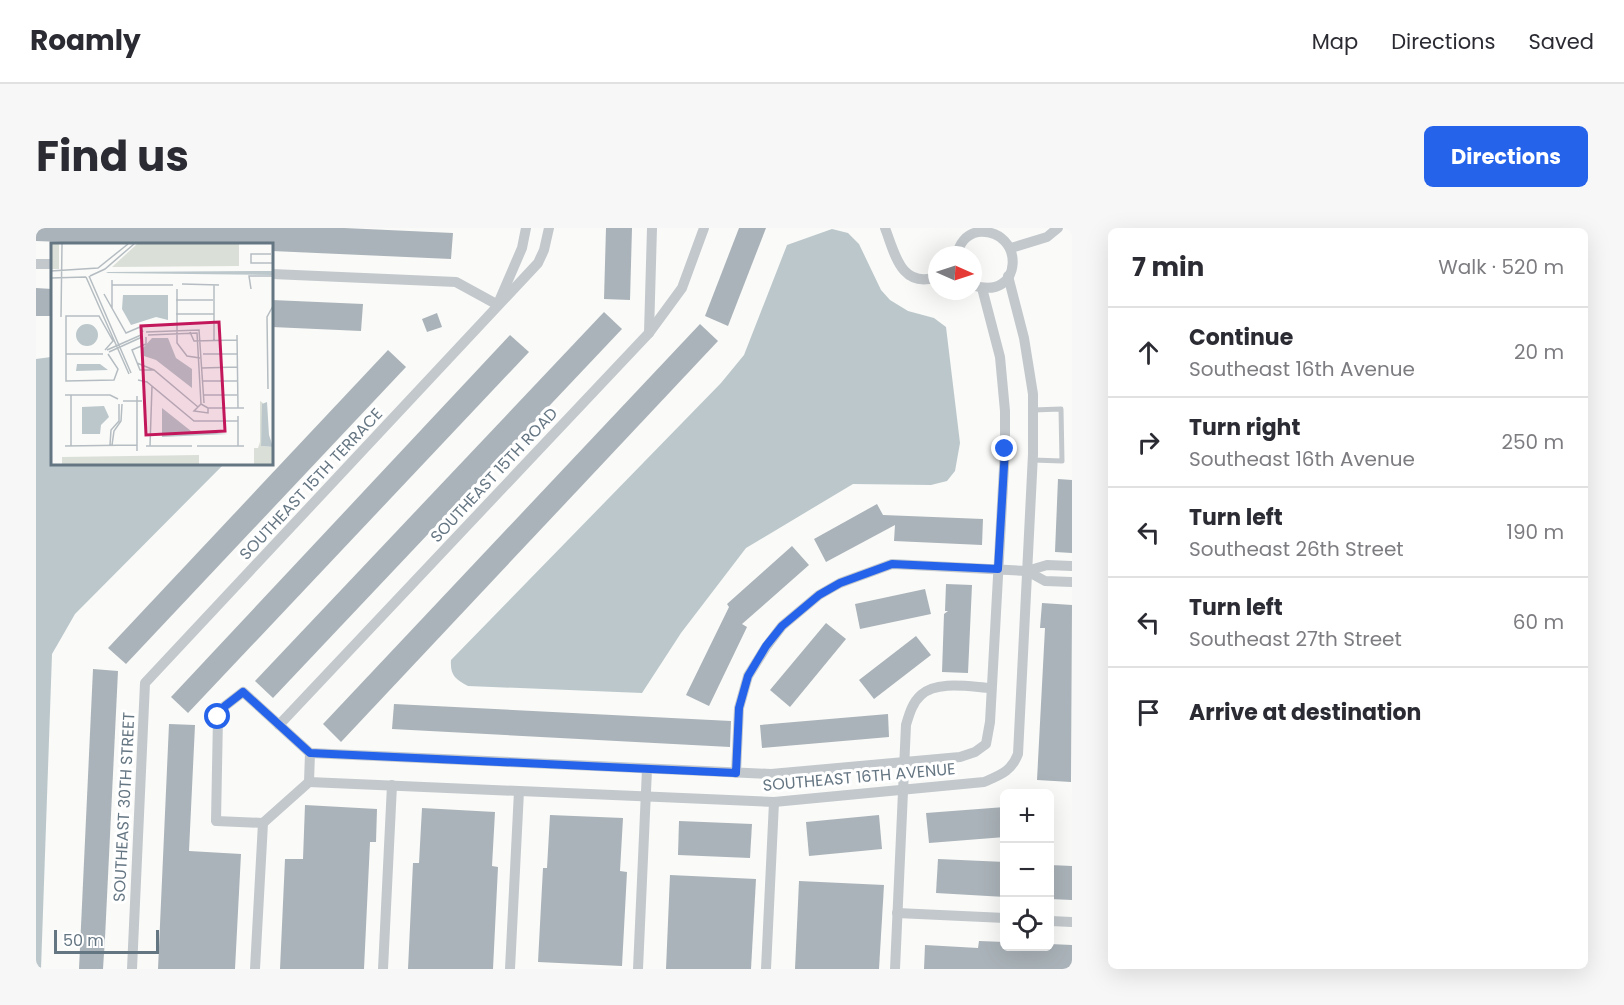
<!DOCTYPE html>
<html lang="en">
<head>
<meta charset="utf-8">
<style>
  :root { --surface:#fff; --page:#f7f7f7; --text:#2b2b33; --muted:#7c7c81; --line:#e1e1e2; --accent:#2563eb }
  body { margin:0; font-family:Poppins,sans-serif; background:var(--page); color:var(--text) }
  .controls { position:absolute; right:18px; bottom:18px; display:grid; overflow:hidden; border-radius:9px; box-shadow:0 6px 24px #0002 }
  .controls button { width:54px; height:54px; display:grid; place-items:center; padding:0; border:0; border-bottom:2px solid var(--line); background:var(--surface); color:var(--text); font:30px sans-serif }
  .compass { position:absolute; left:892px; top:18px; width:54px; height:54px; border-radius:50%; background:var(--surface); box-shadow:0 6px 24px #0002; rotate:93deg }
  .scale { position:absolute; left:18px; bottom:15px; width:105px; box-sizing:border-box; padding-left:6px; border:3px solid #657683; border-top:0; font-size:16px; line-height:21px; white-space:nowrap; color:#657683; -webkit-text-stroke:4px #fff; paint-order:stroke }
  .stop { position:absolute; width:18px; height:18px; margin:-14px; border:4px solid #2563eb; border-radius:50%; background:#fff }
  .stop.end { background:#2563eb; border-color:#fff; box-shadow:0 2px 6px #0008 }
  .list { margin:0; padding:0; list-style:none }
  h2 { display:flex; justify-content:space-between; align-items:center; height:78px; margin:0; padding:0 24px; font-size:26px }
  h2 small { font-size:20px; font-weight:400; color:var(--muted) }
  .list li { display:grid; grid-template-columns:39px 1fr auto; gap:18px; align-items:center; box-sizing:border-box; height:90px; padding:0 24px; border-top:2px solid var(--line) }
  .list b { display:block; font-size:22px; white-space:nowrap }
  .list p { margin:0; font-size:20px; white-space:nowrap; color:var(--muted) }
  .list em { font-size:20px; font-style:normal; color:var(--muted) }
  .icon { flex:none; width:33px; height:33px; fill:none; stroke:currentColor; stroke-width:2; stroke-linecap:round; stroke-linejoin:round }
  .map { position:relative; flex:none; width:1036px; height:741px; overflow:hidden; border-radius:9px }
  header { display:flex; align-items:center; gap:36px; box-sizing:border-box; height:84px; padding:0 30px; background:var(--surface); border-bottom:2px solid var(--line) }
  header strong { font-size:28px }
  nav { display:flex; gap:33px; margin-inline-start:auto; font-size:21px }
  .intro { display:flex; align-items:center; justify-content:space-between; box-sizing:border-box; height:144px; padding:0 36px }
  h1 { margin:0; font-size:42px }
  .button { padding:15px 27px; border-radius:9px; background:var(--accent); color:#fff; font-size:21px; font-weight:700 }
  main { display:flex; gap:36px; padding:0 36px }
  aside { flex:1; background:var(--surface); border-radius:9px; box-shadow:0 6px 24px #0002 }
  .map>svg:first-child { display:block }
</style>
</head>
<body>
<header>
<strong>Roamly</strong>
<nav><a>Map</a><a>Directions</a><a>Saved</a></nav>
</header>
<div class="intro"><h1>Find us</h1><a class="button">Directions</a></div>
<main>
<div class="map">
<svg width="1036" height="741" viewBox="0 0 1036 741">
  <rect width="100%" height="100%" fill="#fafaf8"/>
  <g fill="#bbc7cb">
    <path d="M796,1L812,5L823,16L845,62L854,72L872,83L898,90L910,99L924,215L919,243L911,253L895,257L817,256L710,320L645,405L606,465L432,458C419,451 414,447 415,432L685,155L708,127L751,17Z"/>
    <path d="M15,129H16V236H188L39,386L16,426L5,741H0V131Z"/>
  </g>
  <g fill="#aab3b9">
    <path d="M0,0H308L417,5L415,31L236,23V16H79L0,13Z"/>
    <path d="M570,0H596L594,72L568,71Z"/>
    <path d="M703,0H730L692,98L669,88Z"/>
    <path d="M0,60L16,61V88H0Z"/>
    <path d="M236,72L327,76L325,103L236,99Z"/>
    <path d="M568,84L586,101L237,470L219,453Z"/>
    <path d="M401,85L406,99L391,104L386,91Z"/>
    <path d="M664,96L682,113L305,514L287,496Z"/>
    <path d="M474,107L493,124L152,485L135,469Z"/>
    <path d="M352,122L370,139L90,436L72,420Z"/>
    <path d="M1022,251L1036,252V325L1019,324Z"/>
    <path d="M841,276L847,287L947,291L946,317L858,313L859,297L790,334L778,311Z"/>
    <path d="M756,318L773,337L706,396L711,399L673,478L650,467L693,379L691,376Z"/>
    <path d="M910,356L936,357L932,445L906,444L908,386L912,383H909Z"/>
    <path d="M889,361L895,386L824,401L819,376Z"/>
    <path d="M1006,375L1036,377L1035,554L1001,552L1009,400H1004Z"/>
    <path d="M790,395L810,411L754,479L734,462Z"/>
    <path d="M880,408L895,427L838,471L823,452Z"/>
    <path d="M57,441L82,443L69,710L67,741H43Z"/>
    <path d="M358,476L695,493L694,519L356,501Z"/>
    <path d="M852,486L853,509L726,520L724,497Z"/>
    <path d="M133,496L159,497L153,623L205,626L199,741H122Z"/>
    <path d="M269,577L341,581L340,614H334L328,741H244L249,631H267Z"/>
    <path d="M969,579V609L893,615L890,585Z"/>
    <path d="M386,580L459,584L456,638L462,639L457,741H372L377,635H383Z"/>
    <path d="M514,587L587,590L584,643L591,644L586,738L502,734L507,640H511Z"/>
    <path d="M843,587L846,621L773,628L770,594Z"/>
    <path d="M643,593L716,596L714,630L642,627Z"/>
    <path d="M902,631L969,634V669L900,665Z"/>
    <path d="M1014,637L1036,638V672L1014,671Z"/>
    <path d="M634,647L720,651L715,741H630Z"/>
    <path d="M763,653L848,657L843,741H759Z"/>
    <path d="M943,713L969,714V718H1014V716L1036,717V741H888L889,717L942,720Z"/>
  </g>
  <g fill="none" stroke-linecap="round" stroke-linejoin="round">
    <path stroke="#c3c8cc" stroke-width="5" d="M997,182L1025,181L1026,233L997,232"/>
    <g stroke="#c3c8cc" stroke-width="10">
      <path d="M849,0C859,26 865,61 901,49"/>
      <path d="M975,20L1011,9L1022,0"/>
      <path d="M921,27C923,16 930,6 942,4C990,0 988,75 937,57"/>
      <path d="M0,36H16"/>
      <path d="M236,46L420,54L462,77"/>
      <path d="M464,71L486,20L490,0"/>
      <path d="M613,105L616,0"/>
      <path d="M991,343L1009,353L1036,354"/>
      <path d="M243,497L613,105L646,60L668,0"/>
      <path d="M274,525L273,554L227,595L180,593L182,489L189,478L207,464L274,525L735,546L924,529L939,524L950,516L954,494L969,221V183L964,129L946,60"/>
      <path d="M700,545L703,480L712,448L730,419L746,398L783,367L804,355L856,336L991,343L1011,337L1036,338"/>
      <path d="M273,554L738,574L948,554C964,547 975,544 982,526L997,226V166L988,110L972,48"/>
      <path d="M861,685L969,690"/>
      <path d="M1014,693L1036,694"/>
      <path d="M96,741L109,455L502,35L508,22L513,0"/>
      <path d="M219,741L227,595"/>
      <path d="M347,741L356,557"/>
      <path d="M474,741L483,563"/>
      <path d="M602,741L611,541"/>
      <path d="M730,741L738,574"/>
      <path d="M859,741L870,497C873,487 876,475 885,467C901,452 935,459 955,460"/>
    </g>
  </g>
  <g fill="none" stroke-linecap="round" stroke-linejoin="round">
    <path stroke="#2563eb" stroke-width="8" d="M182,489L189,478L207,464L274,525L700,545L703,480L712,448L730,418L746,398L783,367L804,355L856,336L962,341L969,221"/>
  </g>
  <g text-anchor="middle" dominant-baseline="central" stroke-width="6" stroke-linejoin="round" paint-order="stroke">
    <g font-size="16" fill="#657683" stroke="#fff">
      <text transform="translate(458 247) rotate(-47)">SOUTHEAST 15TH ROAD</text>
      <text transform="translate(275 256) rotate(-47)">SOUTHEAST 15TH TERRACE</text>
      <text transform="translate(823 549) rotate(-5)">SOUTHEAST 16TH AVENUE</text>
      <text transform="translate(88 579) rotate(-87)">SOUTHEAST 30TH STREET</text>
    </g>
  </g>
  <g transform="translate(15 15)">
    <rect width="222" height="222" fill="#fafaf8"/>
    <path d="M0,1H8V26H0ZM86,1H188V23L61,24ZM209,158L212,160L210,203L222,204V221H203V205H207L209,199ZM148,212V221H11V214Z" fill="#dadfd7"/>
    <path d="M222,28V32L55,30L57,29ZM117,52V77L105,74L80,82L71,66L72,52ZM25 92a11 11 0 1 1 22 0a11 11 0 1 1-22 0ZM101,95H117L125,115L141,126V145L105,117L93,113L91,106ZM49,121L57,127L25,128L26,121ZM216,159L218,192L222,204L210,203L211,161ZM53,163L58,174L50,182L49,191H31V164ZM111,165L140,188L177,191L111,194Z" fill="#bbc7cb"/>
    <path fill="none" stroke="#b5bdc2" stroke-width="1.5" d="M220,11H200V20H222M0,28L47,25L77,1M38,33L80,130M39,33L54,26L83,1M35,34L78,131M0,35L35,34M61,37V65M131,41L168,42M61,42H122M163,42V97M126,46V100L136,113L149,115M200,46L198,33H222M53,51L75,90L89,84L92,89M125,57H162M125,71H163M10,74L11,1M95,89L148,87L153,160M139,89L143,98L186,97M97,92L146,90L150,161L143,168L157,170V165L150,161M186,92L187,165M95,94V101L81,107L89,127H103M54,107L62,98L48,73H15V138L63,137L67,126L57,111M56,107L90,92M58,109L91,94M15,111H52M152,111H186M86,120L103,127L147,164M151,125L186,124M87,137L96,139L143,178H187M152,138H186M217,146L216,74L222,63M14,152H59L67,156M20,152V203M153,152H186M86,153V208M72,158H91M157,165H193M187,173V203M59,202L60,187L68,178V161M61,202L63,188L70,178L71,161M14,203L86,202M95,203H141M99,203L101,143M146,203H193"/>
    <path fill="#c2185b" fill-opacity="0.15" stroke="#c2185b" stroke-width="3" d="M168,79L174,188L95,192L90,83Z"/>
    <rect width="222" height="222" fill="none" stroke="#657683" stroke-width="3"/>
  </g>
</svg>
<div class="controls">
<button>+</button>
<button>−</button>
<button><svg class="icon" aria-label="locate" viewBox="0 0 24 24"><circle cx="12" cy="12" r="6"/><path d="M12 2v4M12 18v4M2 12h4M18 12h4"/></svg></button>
</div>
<svg class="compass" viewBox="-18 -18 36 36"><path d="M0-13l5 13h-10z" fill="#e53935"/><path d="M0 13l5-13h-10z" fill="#7c7c81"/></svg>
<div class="scale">50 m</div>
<div class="stop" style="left:182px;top:489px"></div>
<div class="stop end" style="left:969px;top:221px"></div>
</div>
<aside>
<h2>7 min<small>Walk · 520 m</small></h2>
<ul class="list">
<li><svg class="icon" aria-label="ahead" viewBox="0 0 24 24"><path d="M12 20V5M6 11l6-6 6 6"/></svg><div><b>Continue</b><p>Southeast 16th Avenue</p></div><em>20 m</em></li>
<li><svg class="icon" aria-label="right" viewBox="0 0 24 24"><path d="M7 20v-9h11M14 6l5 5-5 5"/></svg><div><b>Turn right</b><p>Southeast 16th Avenue</p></div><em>250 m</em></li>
<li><svg class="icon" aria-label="left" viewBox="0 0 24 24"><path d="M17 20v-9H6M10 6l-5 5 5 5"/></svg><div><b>Turn left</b><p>Southeast 26th Street</p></div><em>190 m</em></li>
<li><svg class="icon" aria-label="left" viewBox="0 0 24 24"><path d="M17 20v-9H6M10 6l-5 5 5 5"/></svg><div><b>Turn left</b><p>Southeast 27th Street</p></div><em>60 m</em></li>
<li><svg class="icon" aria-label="arrive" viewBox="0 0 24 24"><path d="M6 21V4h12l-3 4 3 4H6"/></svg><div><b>Arrive at destination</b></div></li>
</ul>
</aside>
</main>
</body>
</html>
